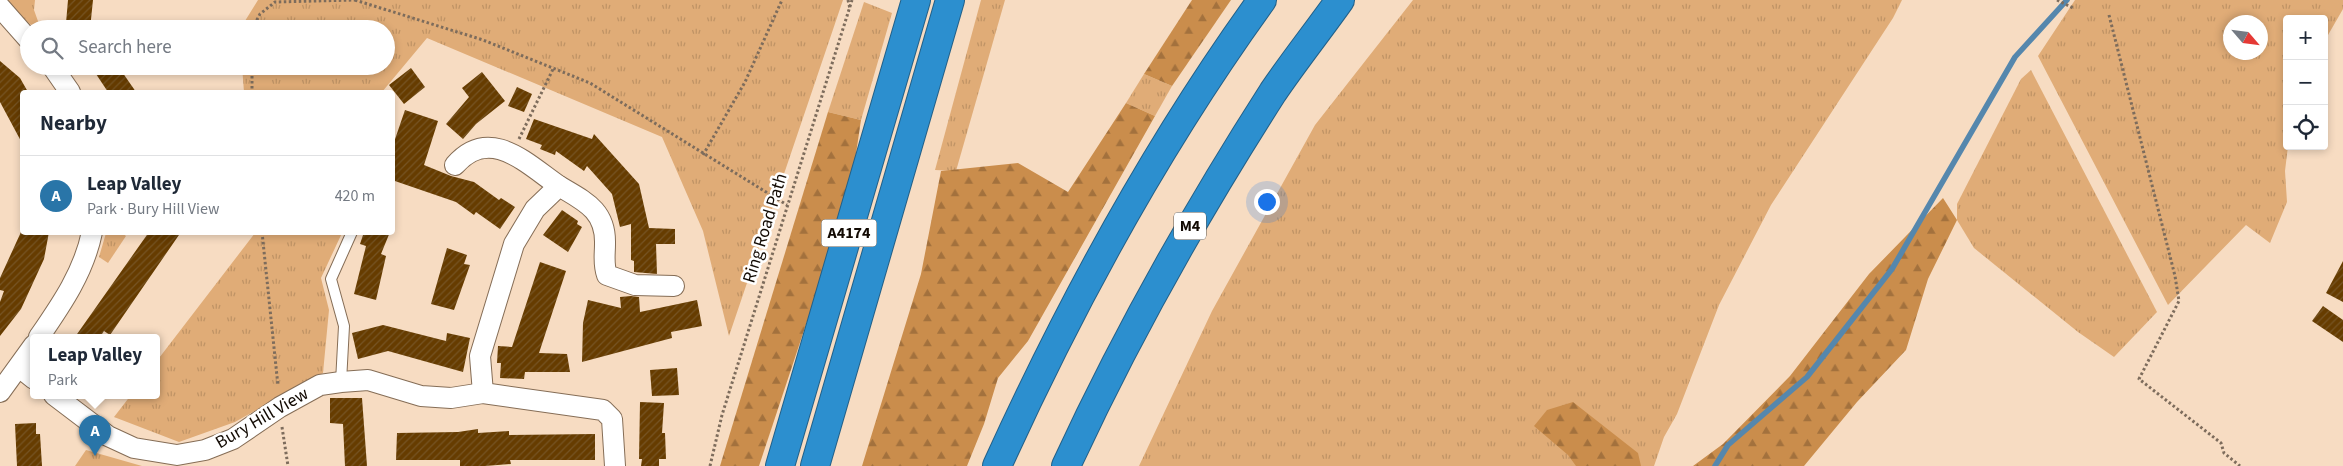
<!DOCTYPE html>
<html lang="en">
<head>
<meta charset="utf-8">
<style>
  :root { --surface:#fff; --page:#f2f2f3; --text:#1f2937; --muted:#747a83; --line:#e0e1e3; --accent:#2975a8 }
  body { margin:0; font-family:"Source Sans 3",sans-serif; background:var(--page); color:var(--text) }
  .controls { position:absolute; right:15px; top:15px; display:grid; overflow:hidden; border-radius:5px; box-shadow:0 2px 8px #0003 }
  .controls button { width:45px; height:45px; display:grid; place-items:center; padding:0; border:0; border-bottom:1px solid var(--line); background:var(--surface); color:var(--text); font:25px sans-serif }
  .compass { position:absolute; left:2223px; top:15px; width:45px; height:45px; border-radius:50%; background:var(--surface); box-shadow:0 2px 8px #0003; rotate:118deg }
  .you { position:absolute; left:1266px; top:201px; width:18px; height:18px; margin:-12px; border:4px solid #fff; border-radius:50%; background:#1a73e8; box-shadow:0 0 0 8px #1a73e833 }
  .badge { display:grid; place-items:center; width:32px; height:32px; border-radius:50%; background:var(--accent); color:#fff; font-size:16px; font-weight:700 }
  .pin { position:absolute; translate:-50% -41px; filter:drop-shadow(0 1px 2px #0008) }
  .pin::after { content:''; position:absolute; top:26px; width:18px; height:15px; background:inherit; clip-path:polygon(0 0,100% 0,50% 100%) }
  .popup { position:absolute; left:30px; top:334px; width:130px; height:65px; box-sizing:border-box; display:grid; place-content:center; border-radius:5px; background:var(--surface); filter:drop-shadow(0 1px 4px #0005); font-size:16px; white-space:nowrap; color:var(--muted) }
  .popup b { font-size:19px; color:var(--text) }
  .popup::after { content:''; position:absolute; left:50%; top:100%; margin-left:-10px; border:10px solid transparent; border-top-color:var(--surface) }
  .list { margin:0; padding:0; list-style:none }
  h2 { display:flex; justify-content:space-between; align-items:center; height:65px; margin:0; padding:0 20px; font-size:21px }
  h2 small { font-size:16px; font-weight:400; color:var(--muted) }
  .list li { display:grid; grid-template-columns:32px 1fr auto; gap:15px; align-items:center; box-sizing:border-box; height:80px; padding:0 20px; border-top:1px solid var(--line) }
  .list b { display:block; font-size:19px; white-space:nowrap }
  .list p { margin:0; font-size:16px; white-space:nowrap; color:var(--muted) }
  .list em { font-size:16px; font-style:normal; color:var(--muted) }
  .icon { flex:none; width:28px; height:28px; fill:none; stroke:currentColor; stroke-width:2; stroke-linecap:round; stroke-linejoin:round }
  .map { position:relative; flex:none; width:2343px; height:466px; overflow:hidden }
  .search { position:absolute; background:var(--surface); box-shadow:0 2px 8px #0003; left:20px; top:20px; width:375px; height:55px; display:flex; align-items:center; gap:12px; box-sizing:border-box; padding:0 18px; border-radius:28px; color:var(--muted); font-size:19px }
  .panel { position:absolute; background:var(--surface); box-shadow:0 2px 8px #0003; left:20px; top:90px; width:375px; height:145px; border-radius:5px }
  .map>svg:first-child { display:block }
</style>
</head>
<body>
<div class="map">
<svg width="2343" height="466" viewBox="0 0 2343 466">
  <defs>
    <pattern id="grass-tufts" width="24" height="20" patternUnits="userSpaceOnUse" patternTransform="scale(1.25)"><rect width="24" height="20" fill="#e0ac77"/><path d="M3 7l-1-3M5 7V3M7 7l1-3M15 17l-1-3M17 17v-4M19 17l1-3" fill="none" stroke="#bf9365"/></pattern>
    <pattern id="forest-firs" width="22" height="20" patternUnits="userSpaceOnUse" patternTransform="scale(1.25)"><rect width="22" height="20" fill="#ca8d4c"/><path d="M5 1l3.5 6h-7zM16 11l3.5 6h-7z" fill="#a3713d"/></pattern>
    <pattern id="building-hatch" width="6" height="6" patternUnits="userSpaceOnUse" patternTransform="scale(1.25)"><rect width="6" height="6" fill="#663c00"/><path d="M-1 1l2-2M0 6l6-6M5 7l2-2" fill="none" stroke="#765424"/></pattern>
  </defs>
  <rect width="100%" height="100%" fill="#f7dcc2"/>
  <g fill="url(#grass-tufts)" fill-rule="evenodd">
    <path d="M8,0H35L34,10L39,24L36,29L13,10Z"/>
    <path d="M258,0H843L729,336L703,231L662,137L427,38L382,92H244L242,66H386V29H240Z"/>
    <path d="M981,0H1005L956,171L935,170Z"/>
    <path d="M1413,0H1902L1893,18L1771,205L1719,305L1677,414L1664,437L1654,466H1139L1212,311L1315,125Z"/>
    <path d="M2075,0H2343V9L2324,42V19H2287L2288,146L2285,171L2287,202L2270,243L2246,225L2168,305L2038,56ZM2230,22H2260V52H2230Z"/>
    <path d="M864,2L892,13L861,120L828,112Z"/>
    <path d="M2031,70L2157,312L2114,357L2078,332L1974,248L1957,220V204L2021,79Z"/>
    <path d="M1144,74L1172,86L1155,116L1126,103Z"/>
    <path d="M106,233H122L126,236L108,263L99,257Z"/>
    <path d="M255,233H342L321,278L329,310L323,373L235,422L179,442L114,417L131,395H156V362Z"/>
    <path d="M86,450L142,466H75Z"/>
  </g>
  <g fill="url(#forest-firs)">
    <path d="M1192,0H1231L1172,86L1144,74Z"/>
    <path d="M1126,103L1155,116L1028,341L998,378L984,424L967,466H862L921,274L941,171L1018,163L1068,192Z"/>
    <path d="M828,112L861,120L854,167L838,228L759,466H720Z"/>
    <path d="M1943,198L1957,220L1928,279L1906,350L1857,402L1804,466H1693L1723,444L1790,376L1869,274Z"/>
    <path d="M1573,402L1638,453L1641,466H1576L1568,455L1534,426L1547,410Z"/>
  </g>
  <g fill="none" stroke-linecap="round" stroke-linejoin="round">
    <path stroke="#5587ad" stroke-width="5.5" d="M1715,466L1728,445L1807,377L1892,269L2015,57L2067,0"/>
  </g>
  <g fill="url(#building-hatch)">
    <path d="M68,0H93L90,29H68V24L66,23Z"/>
    <path d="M0,61L20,78L28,92H22V143L0,102Z"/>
    <path d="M107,66H118L136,92H108L96,74Z"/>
    <path d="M411,68L425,87L404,104L389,85Z"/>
    <path d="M482,72L505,101L476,124L463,139L446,124L469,97L462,88Z"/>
    <path d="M517,87L532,94L524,112L508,106Z"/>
    <path d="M405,110L438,121L424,165L451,176L474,182L499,200L501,198L515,207L500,229L476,212L474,215L456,202L392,180V148Z"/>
    <path d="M534,119L592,139L594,134L639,184L649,228L675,229V244H656L657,274L634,272V261L631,260V224L620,227L612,194L587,166L584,171L556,151L555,155L540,149L542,145L526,139Z"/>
    <path d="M562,210L578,221L577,224L582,227L568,252L543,235Z"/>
    <path d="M21,232H49L44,259L21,309L0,336V302L4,291L0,290V278Z"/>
    <path d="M149,232H181L110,335L104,331L100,337H75Z"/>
    <path d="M364,232H390L381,254L386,256L376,300L354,294L366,246L360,244Z"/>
    <path d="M447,248L467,255L464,264L470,265L454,310L431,304Z"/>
    <path d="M2343,261V302L2326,293Z"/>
    <path d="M540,262L566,271L539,353L567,354L570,372H525L524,379L500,378L501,363H497L498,346L512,347Z"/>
    <path d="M631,296L639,297L640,312L697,300L702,326L671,332L672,338L582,362L583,323L588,300L621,308L620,297Z"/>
    <path d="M2323,306L2343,320V342L2312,321Z"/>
    <path d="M383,325L446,341L447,333L470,338L463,372L388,351L358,359L352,333Z"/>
    <path d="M677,368L679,395L652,396L650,370Z"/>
    <path d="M330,398H362L367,466H345L343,424L330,423Z"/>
    <path d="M640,402L664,403L662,433H665L666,459H659V466H641L642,459H639Z"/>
    <path d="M36,423V434H40L42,466H17L15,424Z"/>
    <path d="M478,429V433L509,431V435L595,434V460H510L511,464L485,466H460V460H396L397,433L458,432Z"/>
  </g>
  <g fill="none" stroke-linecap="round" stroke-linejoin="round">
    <defs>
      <path id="lane" d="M341,382L344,326L331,279L352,232"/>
      <g id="street">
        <path d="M0,7L29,40"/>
        <path d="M52,66L70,92"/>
        <path d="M455,165C490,125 527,164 559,186"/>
        <path d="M39,337C61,305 84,272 92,232"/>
        <path d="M19,367L34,379"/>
        <path d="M0,392L34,345"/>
        <path d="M483,393L480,356L514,244L535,209L559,186C584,201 606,210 605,244C605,255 603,264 607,275L635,285L674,286"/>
        <path d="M54,395L108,436L134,448L177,455L205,450L233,439L280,407L320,385L341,382L368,380L421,396L451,398L483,393L603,410L612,419L615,466"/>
      </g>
      <g id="highway">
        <path d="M780,466L916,0"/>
        <path d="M815,466L950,0"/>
        <path d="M997,466C1071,303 1157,145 1262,0"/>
        <path d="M1066,466C1126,336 1196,212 1273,92C1294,61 1318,31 1340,0"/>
      </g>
    </defs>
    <use href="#lane" stroke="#856d56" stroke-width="12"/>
    <use href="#street" stroke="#856d56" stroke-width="22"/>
    <use href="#highway" stroke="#236088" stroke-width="30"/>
    <g stroke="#7d6c5c" stroke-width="3" stroke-dasharray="2.5 2.5" stroke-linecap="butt">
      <path d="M355,0L483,40L590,83L787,205"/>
      <path d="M848,0L850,9"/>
      <path d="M2057,0L2073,8"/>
      <path d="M2109,15L2175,276L2179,301L2139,379L2221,443L2224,453L2240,466"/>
      <path d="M252,29L260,14L275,2L356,0"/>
      <path d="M252,66V92"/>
      <path d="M519,139L554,67"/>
      <path d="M703,155L745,82L782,0"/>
      <path d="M262,232L278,386"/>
      <path d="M282,427L288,466"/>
      <path d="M710,466L722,415L852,0"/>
    </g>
    <use href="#lane" stroke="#fff" stroke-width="10"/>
    <use href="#street" stroke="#fff" stroke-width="20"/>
    <use href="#highway" stroke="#2c8fcf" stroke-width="28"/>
  </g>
  <g text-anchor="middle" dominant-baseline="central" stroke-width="5" stroke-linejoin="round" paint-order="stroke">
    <g fill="#fff" stroke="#59544f" stroke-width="1">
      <rect x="1174" y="212.5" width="32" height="27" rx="4"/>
      <rect x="821.5" y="219.5" width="55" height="27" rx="4"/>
    </g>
    <g font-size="16" font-weight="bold" fill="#120a03">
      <text x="1190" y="226">M4</text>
      <text x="849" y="233">A4174</text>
    </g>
    <g font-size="18" fill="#120a03" stroke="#fff">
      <text transform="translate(765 228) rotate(-73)">Ring Road Path</text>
      <text transform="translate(262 418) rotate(-30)">Bury Hill View</text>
    </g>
  </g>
</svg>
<div class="controls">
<button>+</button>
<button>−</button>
<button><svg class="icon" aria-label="locate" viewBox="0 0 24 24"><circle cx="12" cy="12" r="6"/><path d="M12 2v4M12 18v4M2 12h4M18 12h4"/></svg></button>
</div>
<svg class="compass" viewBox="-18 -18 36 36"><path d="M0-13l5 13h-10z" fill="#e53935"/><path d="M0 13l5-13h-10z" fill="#747a83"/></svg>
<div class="you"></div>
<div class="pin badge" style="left:95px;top:456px">A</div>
<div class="popup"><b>Leap Valley</b>Park</div>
<div class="search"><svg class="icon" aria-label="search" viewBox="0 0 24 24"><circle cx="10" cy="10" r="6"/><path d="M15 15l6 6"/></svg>Search here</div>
<section class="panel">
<h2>Nearby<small></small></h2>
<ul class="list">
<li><span class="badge">A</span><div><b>Leap Valley</b><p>Park · Bury Hill View</p></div><em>420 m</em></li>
</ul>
</section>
</div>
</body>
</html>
